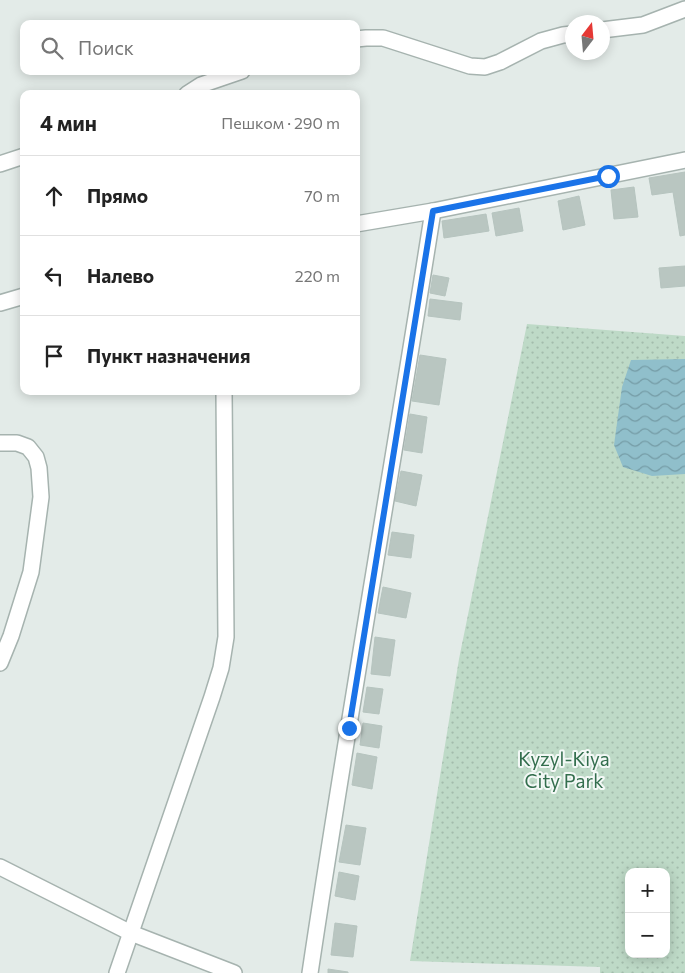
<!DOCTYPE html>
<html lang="ru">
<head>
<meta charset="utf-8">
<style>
  :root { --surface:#fff; --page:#f6f6f6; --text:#222; --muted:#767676; --line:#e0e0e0 }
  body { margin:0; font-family:Commissioner,sans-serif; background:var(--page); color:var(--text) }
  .controls { position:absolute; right:15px; bottom:15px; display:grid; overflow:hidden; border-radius:10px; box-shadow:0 2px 12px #0003 }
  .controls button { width:45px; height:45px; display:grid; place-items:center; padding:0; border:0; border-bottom:1px solid var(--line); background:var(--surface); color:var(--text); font:25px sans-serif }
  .compass { position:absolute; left:565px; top:15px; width:45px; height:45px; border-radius:50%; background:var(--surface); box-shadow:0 2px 12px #0003; rotate:16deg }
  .stop { position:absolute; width:15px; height:15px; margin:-11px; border:4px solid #1a73e8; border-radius:50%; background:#fff }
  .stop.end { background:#1a73e8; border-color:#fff; box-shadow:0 1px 5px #0008 }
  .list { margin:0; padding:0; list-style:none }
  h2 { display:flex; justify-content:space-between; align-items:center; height:65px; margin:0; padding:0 20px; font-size:21px }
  h2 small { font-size:16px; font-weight:400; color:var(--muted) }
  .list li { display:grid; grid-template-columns:32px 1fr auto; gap:15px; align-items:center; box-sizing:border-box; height:80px; padding:0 20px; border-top:1px solid var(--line) }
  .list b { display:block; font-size:19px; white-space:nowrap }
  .list em { font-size:16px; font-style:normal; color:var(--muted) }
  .icon { flex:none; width:28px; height:28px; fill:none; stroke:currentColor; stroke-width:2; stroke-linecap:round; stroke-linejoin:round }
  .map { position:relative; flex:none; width:685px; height:973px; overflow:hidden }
  .search { position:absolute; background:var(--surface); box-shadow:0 2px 12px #0003; left:20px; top:20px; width:340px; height:55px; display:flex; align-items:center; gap:12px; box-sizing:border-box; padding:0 18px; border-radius:10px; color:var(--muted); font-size:19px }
  .panel { position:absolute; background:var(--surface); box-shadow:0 2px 12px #0003; left:20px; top:90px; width:340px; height:305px; border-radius:10px }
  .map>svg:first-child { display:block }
</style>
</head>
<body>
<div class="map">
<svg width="685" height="973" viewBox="0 0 685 973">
  <defs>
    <pattern id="park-dots" width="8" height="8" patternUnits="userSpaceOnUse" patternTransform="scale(1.25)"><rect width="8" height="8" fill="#bedac7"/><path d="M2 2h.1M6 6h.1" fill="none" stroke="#a3bcac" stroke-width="1.8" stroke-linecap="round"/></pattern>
    <pattern id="water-waves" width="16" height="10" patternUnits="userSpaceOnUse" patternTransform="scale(1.25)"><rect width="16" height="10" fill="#90bfcb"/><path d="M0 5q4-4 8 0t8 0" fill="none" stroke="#759ca6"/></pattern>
  </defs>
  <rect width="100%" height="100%" fill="#e3ebe8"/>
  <path fill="url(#park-dots)" fill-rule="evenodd" d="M527,324L685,336V973H600V967L410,961L459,659ZM629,872H666V954H629Z"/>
  <path fill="url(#water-waves)" d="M685,359V474L652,476L623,467L614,445L622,387L631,360Z"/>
  <g fill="#b9c6c1" stroke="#b6c4bf">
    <path d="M685,172V235L680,236L673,192L652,195L649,178Z"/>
    <path d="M634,187L638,217L614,219L611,190Z"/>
    <path d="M579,196L585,225L563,230L558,201Z"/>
    <path d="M519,208L523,231L496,236L492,213Z"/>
    <path d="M486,214L489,231L444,238L442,221Z"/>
    <path d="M685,266V286L661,288L659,268Z"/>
    <path d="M433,275L449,278L445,296L430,293Z"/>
    <path d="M430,299L462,303L460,320L428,316Z"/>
    <path d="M420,355L446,359L439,405L412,401Z"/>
    <path d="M410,414L427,417L422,453L404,450Z"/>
    <path d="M401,471L422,475L416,506L395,501Z"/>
    <path d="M392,532L414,535L411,558L388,555Z"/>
    <path d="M383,587L411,593L406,618L378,613Z"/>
    <path d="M375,637L395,640L390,676L371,674Z"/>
    <path d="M367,687L383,689L379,714L363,712Z"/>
    <path d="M363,723L382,726L379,748L360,745Z"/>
    <path d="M357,753L377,757L372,789L352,785Z"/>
    <path d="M346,825L366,828L360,865L339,862Z"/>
    <path d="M339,872L359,876L355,900L335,896Z"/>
    <path d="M335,923L357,926L353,957L331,955Z"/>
    <path d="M328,969L348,972V973H328Z"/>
  </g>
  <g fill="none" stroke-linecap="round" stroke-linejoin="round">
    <defs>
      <g id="minor">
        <path d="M602,30L643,25L685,9"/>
        <path d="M356,39L366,38H383L470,66L485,67L500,62L541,41L563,35L572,34"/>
        <path d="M187,94L201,85L242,71"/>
        <path d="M0,164L24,156"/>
        <path d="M356,224L433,211L685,160"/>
        <path d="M0,303L24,296"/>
        <path d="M0,443H17L28,447L36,457L39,468L41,497L31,572L11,636L0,663"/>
        <path d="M0,867L131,933L234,973"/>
        <path d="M117,973L212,697L221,668L226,637L224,391"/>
        <path d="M310,973C348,718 393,465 433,211"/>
      </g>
    </defs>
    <use href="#minor" stroke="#a6b3af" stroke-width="18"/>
    <use href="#minor" stroke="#fff" stroke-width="15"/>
  </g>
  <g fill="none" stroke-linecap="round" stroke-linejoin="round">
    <path stroke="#1a73e8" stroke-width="6" d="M349,728L433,211L608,176"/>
  </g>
  <g text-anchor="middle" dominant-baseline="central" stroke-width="4" stroke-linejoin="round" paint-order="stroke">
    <g font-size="19" fill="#336e4d" stroke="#f3f8f6">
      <text x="564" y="758">Kyzyl-Kiya<tspan x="564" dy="22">City Park</tspan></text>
    </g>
  </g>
</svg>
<div class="controls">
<button>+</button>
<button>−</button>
</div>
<svg class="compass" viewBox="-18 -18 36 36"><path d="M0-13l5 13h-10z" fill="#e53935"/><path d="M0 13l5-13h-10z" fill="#767676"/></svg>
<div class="stop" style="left:608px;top:176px"></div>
<div class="stop end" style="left:349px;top:728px"></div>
<div class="search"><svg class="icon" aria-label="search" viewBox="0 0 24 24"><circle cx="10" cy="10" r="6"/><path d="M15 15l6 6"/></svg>Поиск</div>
<section class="panel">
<h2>4 мин<small>Пешком · 290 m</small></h2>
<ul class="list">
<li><svg class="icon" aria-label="ahead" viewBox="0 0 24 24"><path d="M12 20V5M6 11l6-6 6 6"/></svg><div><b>Прямо</b></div><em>70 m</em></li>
<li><svg class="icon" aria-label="left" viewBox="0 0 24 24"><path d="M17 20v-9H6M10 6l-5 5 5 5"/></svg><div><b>Налево</b></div><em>220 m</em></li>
<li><svg class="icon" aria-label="arrive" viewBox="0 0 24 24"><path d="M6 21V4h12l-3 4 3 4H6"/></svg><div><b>Пункт назначения</b></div></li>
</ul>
</section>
</div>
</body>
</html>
